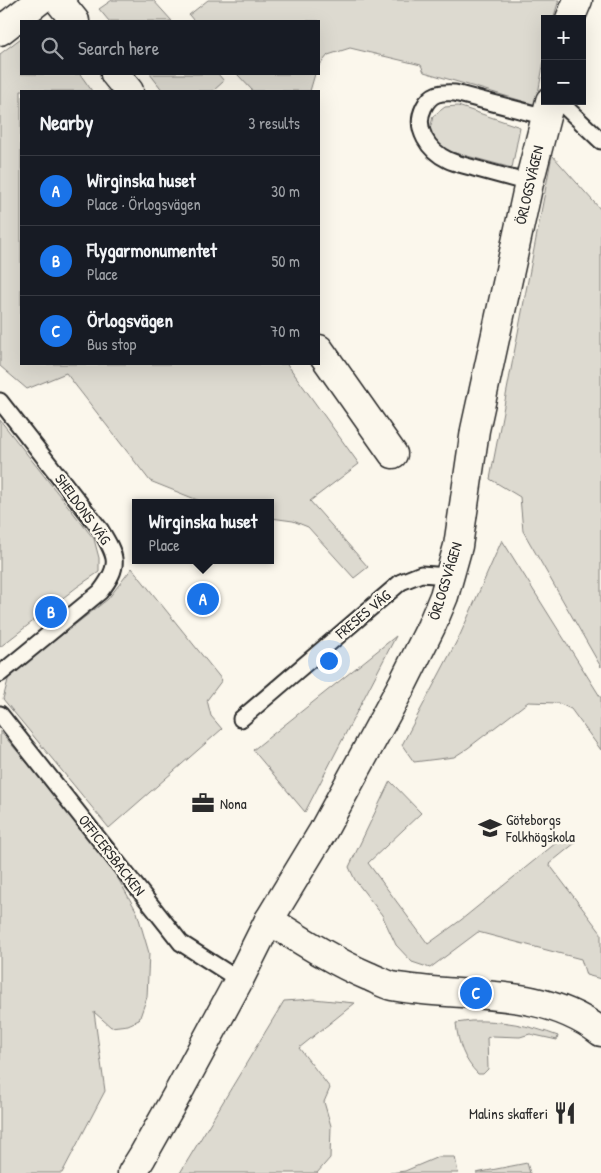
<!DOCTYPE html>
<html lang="en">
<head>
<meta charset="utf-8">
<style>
  :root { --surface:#171b24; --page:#20242c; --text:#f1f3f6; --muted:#9ea1a6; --line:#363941; --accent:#1a73e8 }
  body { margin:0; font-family:"Patrick Hand",sans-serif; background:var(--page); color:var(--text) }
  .controls { position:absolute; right:15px; top:15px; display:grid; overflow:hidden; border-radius:0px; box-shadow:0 5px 20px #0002 }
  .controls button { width:45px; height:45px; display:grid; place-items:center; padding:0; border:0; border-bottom:1px solid var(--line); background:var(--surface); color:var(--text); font:25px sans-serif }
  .you { position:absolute; left:328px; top:660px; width:18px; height:18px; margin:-12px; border:4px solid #fff; border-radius:50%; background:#1a73e8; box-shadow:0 0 0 8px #1a73e833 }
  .badge { display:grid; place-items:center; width:32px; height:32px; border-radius:50%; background:var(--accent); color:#fff; font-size:16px; font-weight:700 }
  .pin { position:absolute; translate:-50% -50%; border:2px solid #fff; box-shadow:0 1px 5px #0006 }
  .popup { position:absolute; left:132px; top:499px; width:142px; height:65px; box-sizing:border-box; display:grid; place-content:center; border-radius:0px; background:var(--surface); filter:drop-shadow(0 1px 4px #0005); font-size:16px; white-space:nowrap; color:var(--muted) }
  .popup b { font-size:19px; color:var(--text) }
  .popup::after { content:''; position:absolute; left:50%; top:100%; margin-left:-10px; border:10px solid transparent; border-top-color:var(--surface) }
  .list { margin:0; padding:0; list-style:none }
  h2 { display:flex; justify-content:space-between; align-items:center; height:65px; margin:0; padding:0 20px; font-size:21px }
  h2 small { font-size:16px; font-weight:400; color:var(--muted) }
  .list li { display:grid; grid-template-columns:32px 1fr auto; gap:15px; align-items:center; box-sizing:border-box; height:70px; padding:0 20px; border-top:1px solid var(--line) }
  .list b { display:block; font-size:19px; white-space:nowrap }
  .list p { margin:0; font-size:16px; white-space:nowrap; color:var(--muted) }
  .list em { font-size:16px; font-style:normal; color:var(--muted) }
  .icon { flex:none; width:28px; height:28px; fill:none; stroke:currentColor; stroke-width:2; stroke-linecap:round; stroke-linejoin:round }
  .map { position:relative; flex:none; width:601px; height:1173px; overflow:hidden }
  .search { position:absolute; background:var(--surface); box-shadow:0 5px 20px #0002; left:20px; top:20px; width:300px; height:55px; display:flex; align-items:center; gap:12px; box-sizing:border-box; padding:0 18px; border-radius:0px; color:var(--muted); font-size:19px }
  .panel { position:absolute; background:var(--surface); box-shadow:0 5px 20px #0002; left:20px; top:90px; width:300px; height:275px; border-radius:0px }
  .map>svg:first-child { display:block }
</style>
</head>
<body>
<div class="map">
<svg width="601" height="1173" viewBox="0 0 601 1173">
  <rect width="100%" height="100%" fill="#fbf7ec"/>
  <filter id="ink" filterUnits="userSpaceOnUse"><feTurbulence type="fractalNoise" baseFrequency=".02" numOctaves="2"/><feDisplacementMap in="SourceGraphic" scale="10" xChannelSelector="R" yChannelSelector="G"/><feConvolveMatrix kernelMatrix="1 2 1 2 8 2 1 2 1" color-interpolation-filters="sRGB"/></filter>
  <g filter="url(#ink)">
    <g fill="#dddad0" stroke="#84827e">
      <path d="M112,0H153L172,21H109L99,9Z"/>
      <path d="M208,0H559L553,19H545V55L536,105L424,72L421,65L350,48L328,55L319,66V21H194L189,15Z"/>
      <path d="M21,38V74H80L92,91H21V364H287L359,464L310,501L368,567L354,578L308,527L293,521L271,518L270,503H205L150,481L66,373L27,389L0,366V54Z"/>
      <path d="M150,74H218L224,81L213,91H163Z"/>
      <path d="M237,74H315L310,91H253Z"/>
      <path d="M458,106L520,127L512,168L445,150L437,145L429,134L433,116L445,107Z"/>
      <path d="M552,155L601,210V667L523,531L520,497L490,479Z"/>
      <path d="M0,420L94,539L99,558V572L77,587L0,647Z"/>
      <path d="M502,540L601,698V750L571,709L558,703L528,702L468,748L454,757L414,762L402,745L460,635Z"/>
      <path d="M132,568L222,680L207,700L211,716L222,729L109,828L3,699L9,676L108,599Z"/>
      <path d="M396,636L305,812L253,750Z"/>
      <path d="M0,731L64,806L116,875L137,912L149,953L147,997L139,1020L128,1025L111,1027L94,1012L105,1091L62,1173H0Z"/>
      <path d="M390,781L421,813L368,863L428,944L461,920L567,834L575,843L549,864L601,933V979L586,975L581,959L478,932L430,968L412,962L396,945L382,915L355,880L349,867Z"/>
      <path d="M313,999L355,1003L299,1048L330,1088L324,1102L331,1126L330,1158L317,1173H180L284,1001Z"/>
      <path d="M471,1021C501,1020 529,1025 558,1036L557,1040L530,1034L520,1037L492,1036L487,1038L488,1069L483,1074H478C464,1060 458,1043 456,1023Z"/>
      <path d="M438,1157H455L458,1173H390L405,1171Z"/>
      <path d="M527,1163L530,1173H476Z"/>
    </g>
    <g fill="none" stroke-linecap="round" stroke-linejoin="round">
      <defs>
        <g id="lane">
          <path d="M559,101L601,141"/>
          <path d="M529,183C511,178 492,173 474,168C465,165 456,164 448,160C429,151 413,129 424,107C431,93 440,92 455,93L546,117"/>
          <path d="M0,401L100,529C117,557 121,565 100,592L0,674"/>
          <path d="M0,714L181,943L239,980"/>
          <path d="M241,719L401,582L421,574L449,576"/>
        </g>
        <g id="street">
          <path d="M58,0L75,21"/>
          <path d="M570,19L578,0"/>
          <path d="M0,31L40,0"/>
          <path d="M115,74L129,91"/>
          <path d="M319,349L393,454"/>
          <path d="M269,920C301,940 333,961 368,976C376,979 384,984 392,986C462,999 541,985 601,1032"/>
          <path d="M132,1173L142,1157L178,1093L239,980L269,920L323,831L402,685L431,627L444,596L458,546L475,430L529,183L550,101"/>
        </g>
      </defs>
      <use href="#lane" stroke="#2b2b2b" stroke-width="19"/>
      <use href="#street" stroke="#2b2b2b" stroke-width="31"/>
      <use href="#lane" stroke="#fbf7ec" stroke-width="15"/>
      <use href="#street" stroke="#fbf7ec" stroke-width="28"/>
    </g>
  </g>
  <defs>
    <symbol id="office-bare" viewBox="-9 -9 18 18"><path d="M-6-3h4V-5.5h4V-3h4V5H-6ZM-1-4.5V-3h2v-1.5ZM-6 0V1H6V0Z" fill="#2b2b2b" stroke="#fbf7ec" stroke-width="2.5" paint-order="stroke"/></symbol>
    <symbol id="university-bare" viewBox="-9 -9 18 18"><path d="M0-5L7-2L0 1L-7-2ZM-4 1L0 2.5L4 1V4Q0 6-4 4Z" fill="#2b2b2b" stroke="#fbf7ec" stroke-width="2.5" paint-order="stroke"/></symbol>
    <symbol id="restaurant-bare" viewBox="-9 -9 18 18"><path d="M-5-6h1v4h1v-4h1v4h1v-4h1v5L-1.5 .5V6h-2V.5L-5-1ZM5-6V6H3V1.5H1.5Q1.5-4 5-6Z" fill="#2b2b2b" stroke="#fbf7ec" stroke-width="2.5" paint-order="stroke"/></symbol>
  </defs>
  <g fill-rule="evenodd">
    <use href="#office-bare" x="187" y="787" width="32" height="32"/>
    <use href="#university-bare" x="474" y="812" width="32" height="32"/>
    <use href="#restaurant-bare" x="549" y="1097" width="32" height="32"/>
  </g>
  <g text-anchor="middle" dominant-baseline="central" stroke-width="5" stroke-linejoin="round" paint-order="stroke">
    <g font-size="15" fill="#2b2b2b" stroke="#fbf7ec">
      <text transform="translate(529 185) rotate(-77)">ÖRLOGSVÄGEN</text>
      <text transform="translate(83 509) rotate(54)">SHELDONS VÄG</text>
      <text transform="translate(445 581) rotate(-73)">ÖRLOGSVÄGEN</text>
      <text transform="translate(363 614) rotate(-40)">FRESES VÄG</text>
      <text transform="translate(112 855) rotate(52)">OFFICERSBACKEN</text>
    </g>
    <g font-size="15" fill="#2b2b2b" stroke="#fbf7ec" text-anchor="start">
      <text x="220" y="803">Nona</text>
      <text x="506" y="819">Göteborgs<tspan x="506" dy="17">Folkhögskola</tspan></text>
      <text x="548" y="1113" text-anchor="end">Malins skafferi</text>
    </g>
  </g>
</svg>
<div class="controls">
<button>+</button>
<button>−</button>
</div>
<div class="you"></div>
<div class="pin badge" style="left:203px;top:599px">A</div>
<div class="popup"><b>Wirginska huset</b>Place</div>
<div class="pin badge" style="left:51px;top:612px">B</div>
<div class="pin badge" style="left:476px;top:993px">C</div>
<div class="search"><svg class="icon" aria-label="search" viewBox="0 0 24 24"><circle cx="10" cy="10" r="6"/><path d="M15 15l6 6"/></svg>Search here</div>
<section class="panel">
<h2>Nearby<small>3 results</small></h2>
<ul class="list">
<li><span class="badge">A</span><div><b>Wirginska huset</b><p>Place · Örlogsvägen</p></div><em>30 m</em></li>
<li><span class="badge">B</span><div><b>Flygarmonumentet</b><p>Place</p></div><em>50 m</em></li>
<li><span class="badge">C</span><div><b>Örlogsvägen</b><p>Bus stop</p></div><em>70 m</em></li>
</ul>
</section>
</div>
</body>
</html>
